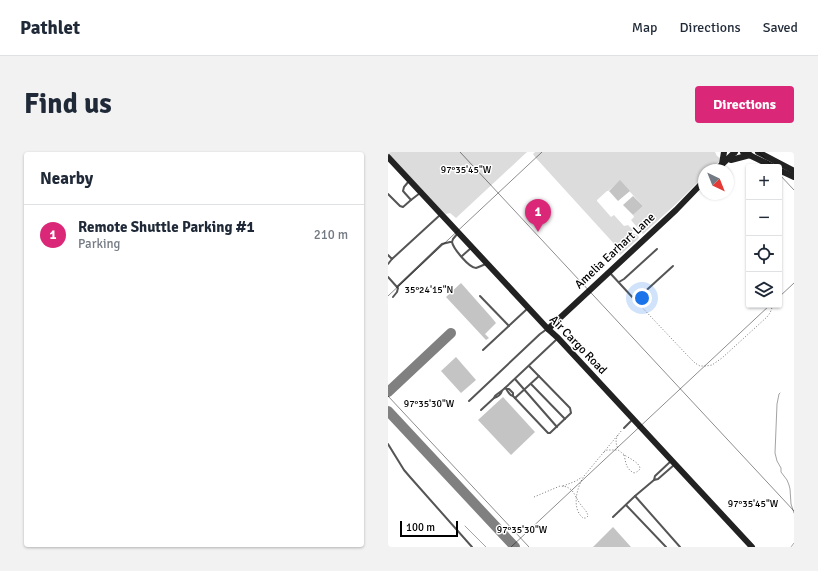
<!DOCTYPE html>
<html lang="en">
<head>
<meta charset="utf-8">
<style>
  :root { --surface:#fff; --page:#f2f2f3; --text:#1f2937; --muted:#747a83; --line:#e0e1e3; --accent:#db2777 }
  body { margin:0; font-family:Signika,sans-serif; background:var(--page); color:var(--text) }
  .controls { position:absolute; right:12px; top:12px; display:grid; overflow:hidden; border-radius:4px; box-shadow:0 1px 3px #0004 }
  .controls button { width:36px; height:36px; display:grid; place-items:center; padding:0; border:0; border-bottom:1px solid var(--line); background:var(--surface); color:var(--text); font:20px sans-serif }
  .compass { position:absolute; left:310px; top:12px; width:36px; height:36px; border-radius:50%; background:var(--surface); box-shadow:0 1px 3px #0004; rotate:137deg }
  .scale { position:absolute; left:12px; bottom:10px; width:58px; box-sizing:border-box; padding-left:4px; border:2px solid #000; border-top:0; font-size:11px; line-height:14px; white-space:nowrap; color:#000; -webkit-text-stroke:3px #fff; paint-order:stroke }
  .you { position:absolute; left:254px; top:146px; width:14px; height:14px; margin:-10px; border:3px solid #fff; border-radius:50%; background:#1a73e8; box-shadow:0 0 0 6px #1a73e833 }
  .badge { display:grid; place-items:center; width:26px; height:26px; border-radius:50%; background:var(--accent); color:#fff; font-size:13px; font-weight:700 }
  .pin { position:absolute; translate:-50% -33px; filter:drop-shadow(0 1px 2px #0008) }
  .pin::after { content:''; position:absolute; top:21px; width:14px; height:12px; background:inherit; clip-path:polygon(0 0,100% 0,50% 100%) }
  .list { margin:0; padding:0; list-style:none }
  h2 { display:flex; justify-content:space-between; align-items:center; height:52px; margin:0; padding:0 16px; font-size:17px }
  h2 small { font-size:13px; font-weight:400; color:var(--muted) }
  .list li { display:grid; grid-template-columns:26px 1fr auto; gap:12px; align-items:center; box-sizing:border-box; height:60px; padding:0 16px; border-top:1px solid var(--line) }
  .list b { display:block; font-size:15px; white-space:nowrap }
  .list p { margin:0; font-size:13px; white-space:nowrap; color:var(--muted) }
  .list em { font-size:13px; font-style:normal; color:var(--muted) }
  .icon { flex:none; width:22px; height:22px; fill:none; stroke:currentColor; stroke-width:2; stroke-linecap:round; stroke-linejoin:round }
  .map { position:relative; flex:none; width:406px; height:395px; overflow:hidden; border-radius:4px }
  header { display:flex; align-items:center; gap:24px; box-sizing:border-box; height:56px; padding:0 20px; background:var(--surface); border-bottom:1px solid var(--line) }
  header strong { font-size:19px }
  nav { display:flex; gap:22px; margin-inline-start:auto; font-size:14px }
  .intro { display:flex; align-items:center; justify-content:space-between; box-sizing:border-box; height:96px; padding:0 24px }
  h1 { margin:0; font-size:28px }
  .button { padding:10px 18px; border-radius:4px; background:var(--accent); color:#fff; font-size:14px; font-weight:700 }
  main { display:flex; gap:24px; padding:0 24px }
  aside { flex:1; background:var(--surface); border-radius:4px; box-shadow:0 1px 3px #0004 }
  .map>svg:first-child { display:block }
</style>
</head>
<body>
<header>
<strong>Pathlet</strong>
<nav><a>Map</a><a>Directions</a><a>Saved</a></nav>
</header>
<div class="intro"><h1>Find us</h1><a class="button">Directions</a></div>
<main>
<aside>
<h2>Nearby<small></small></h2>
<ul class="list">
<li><span class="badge">1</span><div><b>Remote Shuttle Parking #1</b><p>Parking</p></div><em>210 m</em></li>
</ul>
</aside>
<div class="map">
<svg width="406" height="395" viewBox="0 0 406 395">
  <rect width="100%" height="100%" fill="#fff"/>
  <g fill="#dcdcdc">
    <path d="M0,0H139L68,66L62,61L58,62L55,60L0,1Z"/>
    <path d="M147,0H327L329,4L334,7L322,18H316V24L288,52L255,82L254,81L243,68L246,65L245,63L255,54L232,29L220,39H219L209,48V49L223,65L226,63L236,74L240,73L245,78L244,81L249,83L251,85L250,87L232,103L228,98L229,95L147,5L145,2Z"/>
  </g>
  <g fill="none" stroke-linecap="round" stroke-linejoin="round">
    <g stroke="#a3a3a3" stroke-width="1">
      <path d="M392,241L391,242L389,252L387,301L389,309L393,316V320L399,328L401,333L402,337L403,352L406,361"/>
      <path d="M77,374L98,395"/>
      <path d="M403,395L406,391"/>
    </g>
    <g stroke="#808080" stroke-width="10">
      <path d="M0,240L63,181"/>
      <path d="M0,259L127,395"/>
    </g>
  </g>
  <g fill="#c4c4c4">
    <path d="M232,28L242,39L230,49L221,39Z"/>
    <path d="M245,44L255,54L245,63L235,53Z"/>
    <path d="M73,131L104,166L108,171L97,182L101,186L98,188L58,145Z"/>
    <path d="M68,205L88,228L73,241L53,219Z"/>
    <path d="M115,245L147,280L123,303L90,268Z"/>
    <path d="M225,375L243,395H205Z"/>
  </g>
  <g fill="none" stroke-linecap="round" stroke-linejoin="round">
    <g stroke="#777" stroke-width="1" stroke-dasharray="1 2" stroke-linecap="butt">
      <path d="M248,149L300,204L307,211L312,214H318L324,213L334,206L379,165L382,161L385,153"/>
      <path d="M230,283C227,288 228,292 230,297"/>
      <path d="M216,300L219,298H230C233,300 235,302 238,304C243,307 261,316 246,321C238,317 238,311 236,303"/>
      <path d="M175,334L188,329L194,325"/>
      <path d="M146,345L172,334C186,334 186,344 193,353C196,357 199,359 200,364L198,366H195C183,356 189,335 196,324L234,278"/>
    </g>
    <g stroke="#555" stroke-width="2">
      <path d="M0,42L12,54L15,55L23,48L15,39L16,35L21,29"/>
      <path d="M23,48L32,41"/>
      <path d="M64,90C65,96 81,116 88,116C91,115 95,113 98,112"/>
      <path d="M0,103L4,107L52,63"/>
      <path d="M74,104L83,96"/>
      <path d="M0,112L4,107"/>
      <path d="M222,121L246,147L251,145L285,114"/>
      <path d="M0,125L9,135"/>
      <path d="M231,130L236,127L269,97"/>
      <path d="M92,144L121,174"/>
      <path d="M5,145L9,140L10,136L9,135L54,92L62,90H64L65,87L70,81"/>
      <path d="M95,198L139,157"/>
      <path d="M127,227L169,275"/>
      <path d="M143,232L177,267"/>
      <path d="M117,236C120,238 120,243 125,244V241L121,237H119"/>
      <path d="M114,239C113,242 110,245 106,246L107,244C110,241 114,239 117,236L169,187"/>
      <path d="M125,244L160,281H162L183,261L182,256L141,214"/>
      <path d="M127,246L151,224"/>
      <path d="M81,249L152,182L159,177"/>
      <path d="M93,258L106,246"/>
      <path d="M236,276L244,268"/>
      <path d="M0,292L16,318L22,325L84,395"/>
      <path d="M283,309L267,324L266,328L270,327L286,313"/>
      <path d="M247,344L292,395"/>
      <path d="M238,353L278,395"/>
      <path d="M225,365L247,344L266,328"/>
    </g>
    <g stroke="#222" stroke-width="6">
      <path d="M355,0L386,15"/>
      <path d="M370,0L406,19"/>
      <path d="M0,5L160,177L170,186L364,395"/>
      <path d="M343,8L362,3"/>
      <path d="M334,12L336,0"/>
      <path d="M328,18L347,0"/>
      <path d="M391,18L406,25"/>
      <path d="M160,177L288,58L316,29"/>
    </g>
  </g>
  <path fill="none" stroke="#000" stroke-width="1" stroke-opacity="0.45" d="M72,0L406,359M371,0L385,15M391,22L406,38M0,144L154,0M391,145L406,131M0,244L141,395M123,395L382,153"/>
  <g text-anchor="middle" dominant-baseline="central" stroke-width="3" stroke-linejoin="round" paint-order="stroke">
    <g font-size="12" fill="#000" stroke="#fff">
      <text transform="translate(227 99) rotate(-43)">Amelia Earhart Lane</text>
      <text transform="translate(190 193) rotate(46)">Air Cargo Road</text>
    </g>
  </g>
  <g font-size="10" text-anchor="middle" fill="#000" stroke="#fff" stroke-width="3" stroke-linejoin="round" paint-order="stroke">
    <text x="78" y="21">97°35'45"W</text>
    <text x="41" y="141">35°24'15"N</text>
    <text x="41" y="255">97°35'30"W</text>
    <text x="365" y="355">97°35'45"W</text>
    <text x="134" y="381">97°35'30"W</text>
  </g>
</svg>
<div class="controls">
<button>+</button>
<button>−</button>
<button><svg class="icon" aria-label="locate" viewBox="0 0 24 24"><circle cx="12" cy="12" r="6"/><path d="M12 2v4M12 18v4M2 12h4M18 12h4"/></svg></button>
<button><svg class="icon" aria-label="layers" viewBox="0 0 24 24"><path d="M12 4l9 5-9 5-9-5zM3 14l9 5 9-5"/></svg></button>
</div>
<svg class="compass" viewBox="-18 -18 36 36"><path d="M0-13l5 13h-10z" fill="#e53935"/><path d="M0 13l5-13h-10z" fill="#747a83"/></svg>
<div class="scale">100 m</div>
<div class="you"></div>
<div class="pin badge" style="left:150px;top:80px">1</div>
</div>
</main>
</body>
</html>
